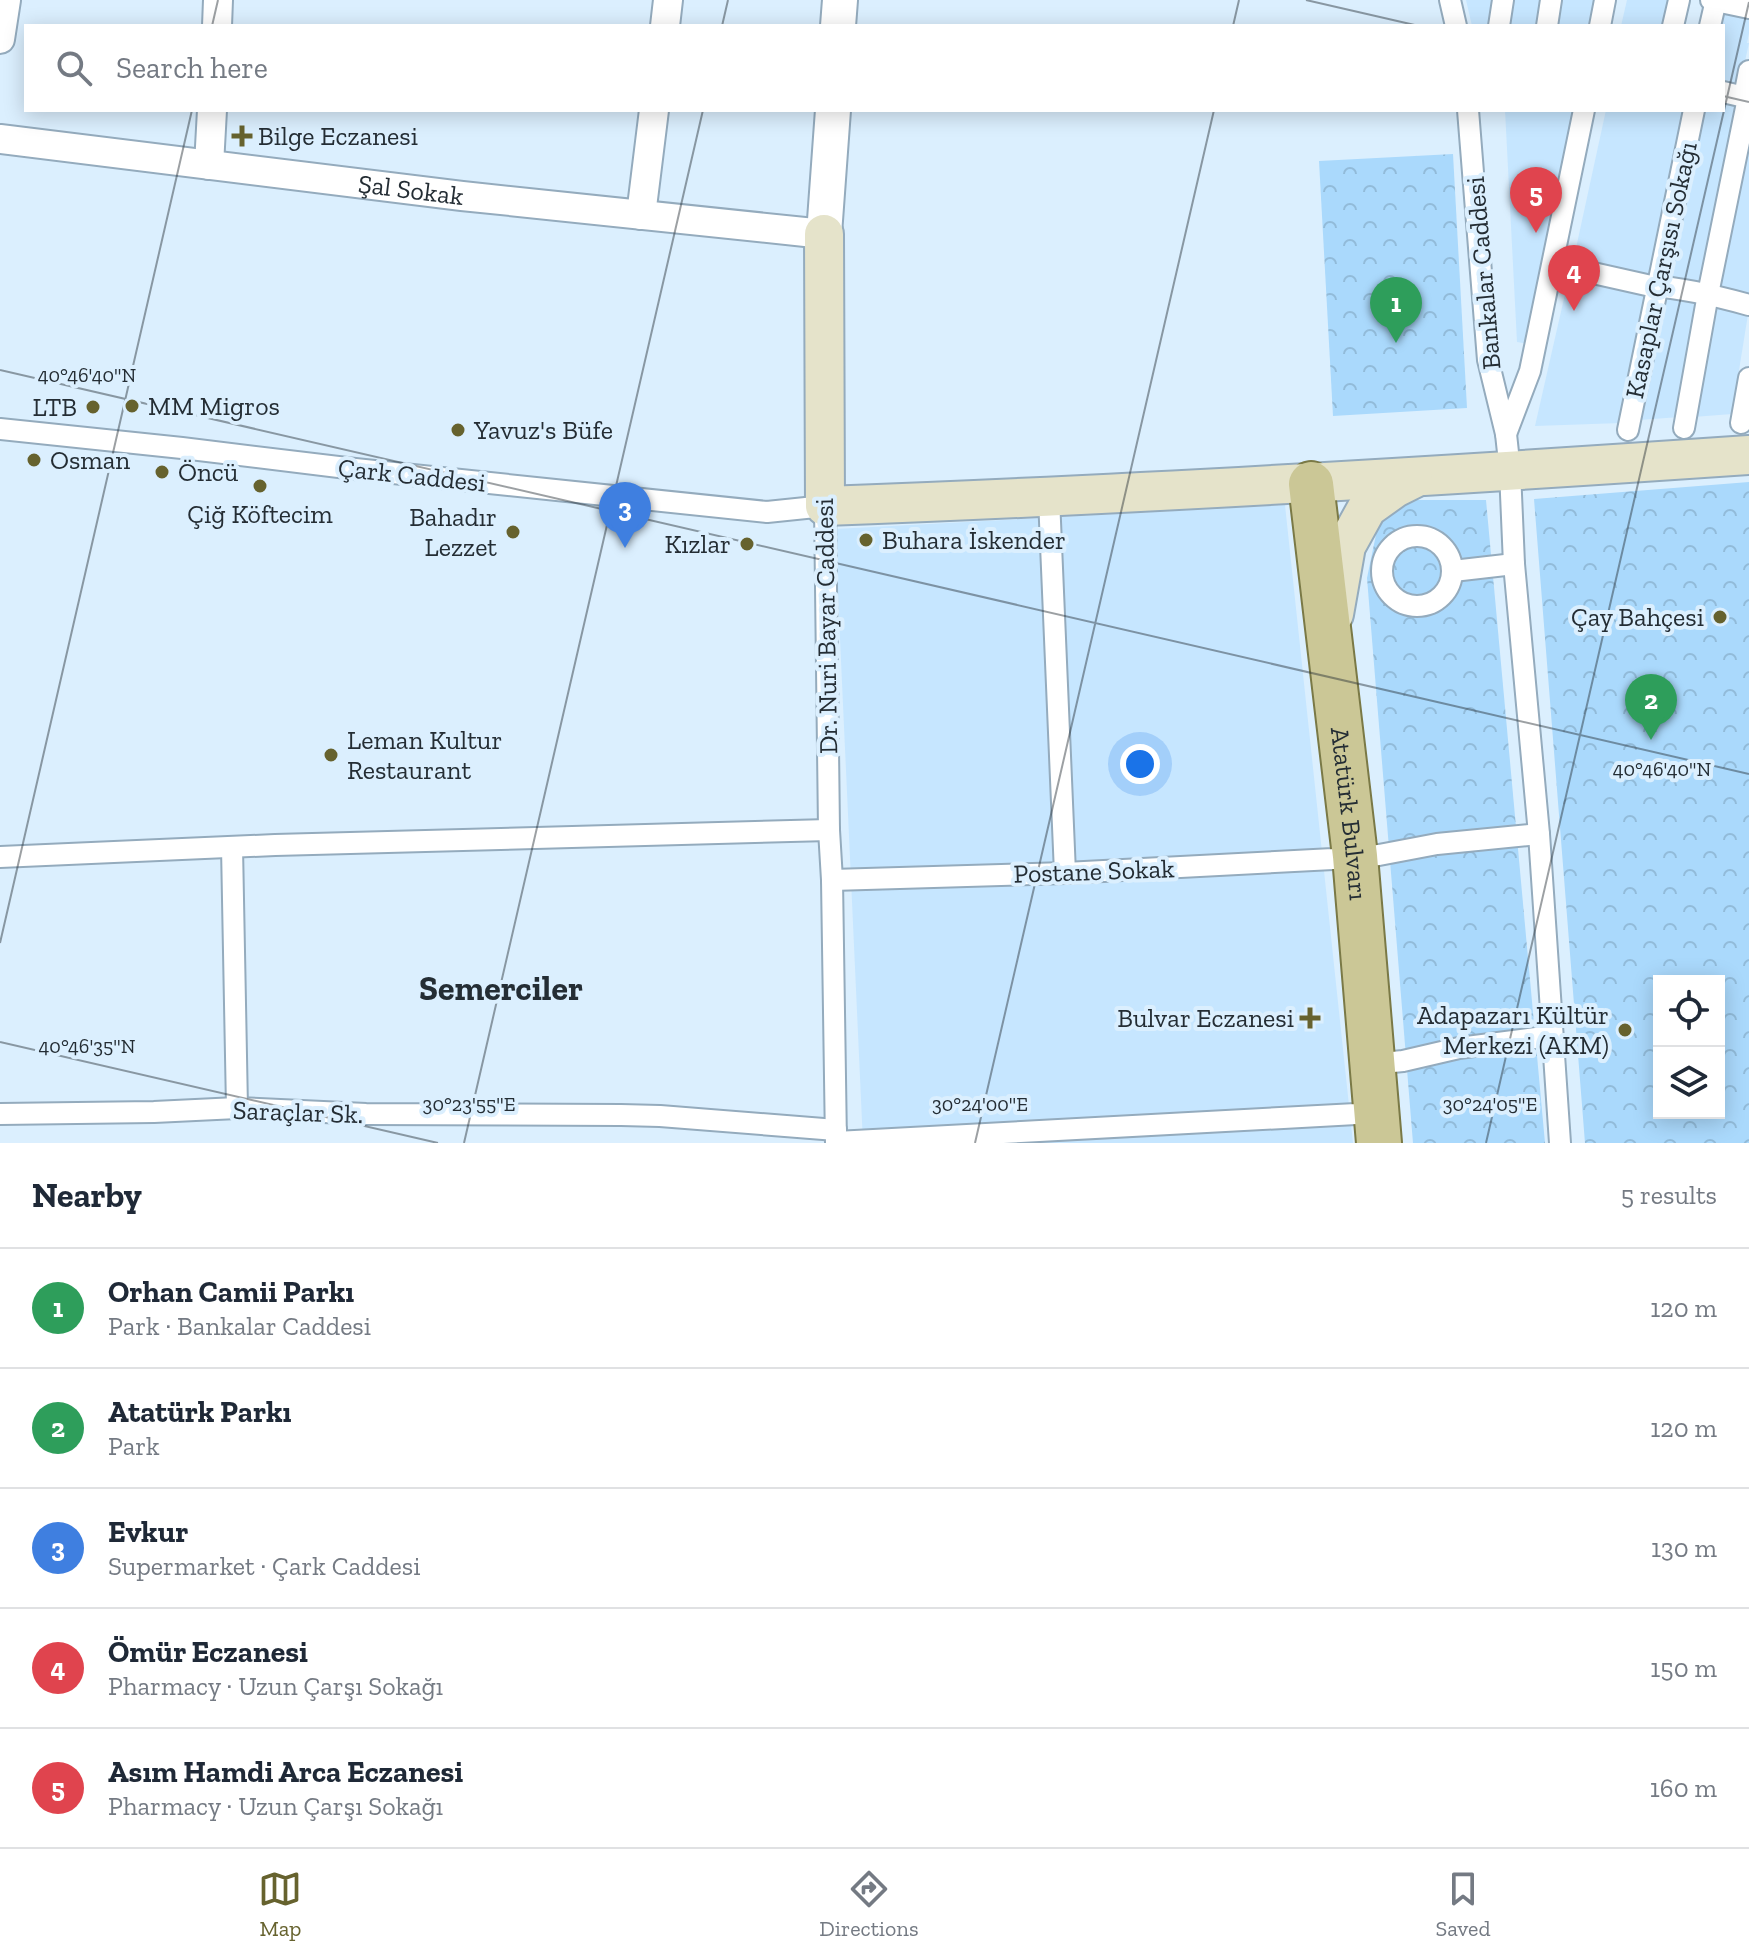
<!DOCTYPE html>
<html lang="en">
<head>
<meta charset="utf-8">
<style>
  :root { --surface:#fff; --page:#f2f2f3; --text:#1f2937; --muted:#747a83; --line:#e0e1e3; --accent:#66622e }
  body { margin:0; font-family:"Zilla Slab",serif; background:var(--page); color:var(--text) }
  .controls { position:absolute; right:24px; bottom:24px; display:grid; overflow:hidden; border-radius:0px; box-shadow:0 4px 20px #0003 }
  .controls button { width:72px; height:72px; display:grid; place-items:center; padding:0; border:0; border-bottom:2px solid var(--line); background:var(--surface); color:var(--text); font:40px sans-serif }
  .you { position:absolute; left:1140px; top:764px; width:28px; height:28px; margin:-20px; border:6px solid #fff; border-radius:50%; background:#1a73e8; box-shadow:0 0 0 12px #1a73e833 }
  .badge { display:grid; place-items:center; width:52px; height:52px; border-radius:50%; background:var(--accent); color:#fff; font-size:26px; font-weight:700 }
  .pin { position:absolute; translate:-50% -66px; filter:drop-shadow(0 2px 4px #0008) }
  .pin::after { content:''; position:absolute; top:42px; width:28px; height:24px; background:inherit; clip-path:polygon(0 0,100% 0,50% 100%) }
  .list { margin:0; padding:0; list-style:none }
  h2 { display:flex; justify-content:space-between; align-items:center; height:104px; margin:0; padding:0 32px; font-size:34px }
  h2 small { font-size:26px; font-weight:400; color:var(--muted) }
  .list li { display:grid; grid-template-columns:52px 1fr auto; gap:24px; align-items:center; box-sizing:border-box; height:120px; padding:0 32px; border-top:2px solid var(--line) }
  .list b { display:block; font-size:30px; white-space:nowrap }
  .list p { margin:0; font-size:26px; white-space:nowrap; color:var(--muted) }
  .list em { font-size:26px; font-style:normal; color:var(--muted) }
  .icon { flex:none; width:44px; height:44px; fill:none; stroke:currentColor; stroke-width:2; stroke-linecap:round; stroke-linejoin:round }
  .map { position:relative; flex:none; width:1749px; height:1143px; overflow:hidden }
  .search { position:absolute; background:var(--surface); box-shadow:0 4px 20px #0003; left:24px; right:24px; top:24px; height:88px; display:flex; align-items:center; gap:20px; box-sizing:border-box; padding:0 28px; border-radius:0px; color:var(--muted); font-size:30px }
  .sheet { height:704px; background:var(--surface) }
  nav { display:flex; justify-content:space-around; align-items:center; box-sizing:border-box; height:112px; border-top:2px solid var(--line); background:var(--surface); font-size:22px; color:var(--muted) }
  nav a { display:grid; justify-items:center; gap:4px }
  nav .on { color:var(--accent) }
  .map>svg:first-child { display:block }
</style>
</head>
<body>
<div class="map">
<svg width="1749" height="1143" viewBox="0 0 1749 1143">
  <defs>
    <pattern id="park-crowns" width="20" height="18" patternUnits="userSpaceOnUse" patternTransform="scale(2)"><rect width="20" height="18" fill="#aad9fc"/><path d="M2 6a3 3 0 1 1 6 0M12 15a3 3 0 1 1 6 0" fill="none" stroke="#92bbd9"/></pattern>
  </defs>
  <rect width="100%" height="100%" fill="#dbeffe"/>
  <g fill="#c6e6ff">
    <path d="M1466,0H1496L1494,26H1472Z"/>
    <path d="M1508,0H1543L1539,26H1504Z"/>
    <path d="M1561,0H1595L1590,26H1555Z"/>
    <path d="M1627,0H1674L1666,26H1621Z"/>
    <path d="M1720,4L1749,15V33L1747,43H1749L1740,84L1723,80V26H1715Z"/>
    <path d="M1723,100L1739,104L1703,290L1665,282L1705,110H1723Z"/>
    <path d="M1505,110H1574L1529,344L1517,342Z"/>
    <path d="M1606,110H1688L1653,280L1573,262Z"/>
    <path d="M1749,112V300L1716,291Z"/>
    <path d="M1570,272L1649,290L1621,423L1535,426Z"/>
    <path d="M1664,291L1702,299L1680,417L1639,420Z"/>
    <path d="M1715,301L1749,308L1732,414L1693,417Z"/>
    <path d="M1285,505L1353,1143H863L835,529Z"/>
  </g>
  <g fill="url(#park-crowns)" fill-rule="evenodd">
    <path d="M1453,154L1467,408L1333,416L1319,161Z"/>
    <path d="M1749,482V1143H1585L1534,499ZM1719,981V1113H1659V981Z"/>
    <path d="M1397,500H1486L1545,1143H1413L1367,578L1378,525Z"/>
  </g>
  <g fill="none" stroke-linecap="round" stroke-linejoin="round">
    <defs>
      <g id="pedestrian">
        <path d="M1450,0L1456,26"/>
        <path d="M1711,0L1749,8"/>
        <path d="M1499,26L1503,0"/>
        <path d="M1547,26L1551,0"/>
        <path d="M1600,26L1605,0"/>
        <path d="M1673,26L1679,0"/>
        <path d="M1710,26L1716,0"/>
        <path d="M1723,92L1749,98"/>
        <path d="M1744,97L1749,71"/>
        <path d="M1468,110L1488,360L1506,434L1510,471L1514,564L1539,834L1560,1143"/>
        <path d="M1553,264L1651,286C1684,288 1717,296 1749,305"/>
        <path d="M1741,423L1749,378"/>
        <path d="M1684,428L1708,294L1748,98"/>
        <path d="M0,429L182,448L355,469L767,512L825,506L829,830L832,880L836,1143"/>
        <path d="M1628,430L1694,110"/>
        <path d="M1506,434L1530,371L1584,110"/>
        <path d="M1049,498L1065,873"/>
        <circle cx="1417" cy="571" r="35"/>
        <path d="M1453,571L1514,564"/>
        <path d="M232,847L237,1108"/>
        <path d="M0,857L275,845L829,830"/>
        <path d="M832,880L1065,873L1333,859L1379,855L1437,844L1539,834"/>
        <path d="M1372,1064L1403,1061L1459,1048L1551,1036"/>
        <path d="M0,1114L154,1112L237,1108L366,1114L621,1115L660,1116L836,1130"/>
        <path d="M836,1142L1356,1114L1376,1108"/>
      </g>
      <g id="minor">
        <path d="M217,26L218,0"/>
        <path d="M665,26L668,0"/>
        <path d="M0,39L6,0"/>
        <path id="s1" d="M0,139L462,196L824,234"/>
        <path d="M209,165L212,110"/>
        <path d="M641,215L654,110"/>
      </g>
      <g id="tertiary">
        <path d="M838,26L840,0"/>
        <path d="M824,234L833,110"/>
      </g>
      <g id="secondary">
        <path d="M824,234L825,506C1133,495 1441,476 1749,455"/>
        <path d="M1334,614L1346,546L1367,508L1395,488L1413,479"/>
      </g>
      <g id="primary">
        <path id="s2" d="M1311,484L1355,856L1379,1143"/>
      </g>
    </defs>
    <use href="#pedestrian" stroke="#94abbd" stroke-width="24"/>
    <use href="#minor" stroke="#94abbd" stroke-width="32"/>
    <use href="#tertiary" stroke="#94abbd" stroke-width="38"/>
    <use href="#secondary" stroke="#94abbd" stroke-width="42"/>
    <use href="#primary" stroke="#7a7946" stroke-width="48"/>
    <use href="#pedestrian" stroke="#fff" stroke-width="20"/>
    <use href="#minor" stroke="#fff" stroke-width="28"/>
    <use href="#tertiary" stroke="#fff" stroke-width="34"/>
    <use href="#secondary" stroke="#e5e3ca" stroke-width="38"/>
    <use href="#primary" stroke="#cbc796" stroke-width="44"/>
  </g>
  <path fill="none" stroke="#242d34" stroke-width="2" stroke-opacity="0.45" d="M1306,0L1419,26M212,26L218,0M722,26L728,0M1233,26L1239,0M1723,96L1749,102M0,370L1749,774M0,943L192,110M0,1042L438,1143M464,1143L703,110M975,1143L1214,110M1486,1143L1749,2"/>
  <g fill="#66622e" stroke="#dbeffe" stroke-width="3">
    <path d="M238 124h8v8h8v8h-8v8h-8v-8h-8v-8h8z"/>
    <circle cx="132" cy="406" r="8"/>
    <circle cx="93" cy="407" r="8"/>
    <circle cx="458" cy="430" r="8"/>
    <circle cx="34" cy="460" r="8"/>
    <circle cx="162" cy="472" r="8"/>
    <circle cx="260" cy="486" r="8"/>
    <circle cx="513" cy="532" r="8"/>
    <circle cx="866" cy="540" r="8"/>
    <circle cx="747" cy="544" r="8"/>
    <circle cx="1720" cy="617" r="8"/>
    <circle cx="331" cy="755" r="8"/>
    <path d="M1306 1006h8v8h8v8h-8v8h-8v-8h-8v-8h8z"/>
    <circle cx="1625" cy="1030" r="8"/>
  </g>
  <g text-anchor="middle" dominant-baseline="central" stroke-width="8" stroke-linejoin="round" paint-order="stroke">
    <g font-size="26" fill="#242d34" stroke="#dbeffe" text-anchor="start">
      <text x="258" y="136">Bilge Eczanesi</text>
      <text x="148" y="406">MM Migros</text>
      <text x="77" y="407" text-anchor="end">LTB</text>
      <text x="474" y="430">Yavuz's Büfe</text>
      <text x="50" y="460">Osman</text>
      <text x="178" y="472">Öncü</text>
      <text x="260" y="514" text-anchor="middle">Çiğ Köftecim</text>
      <text x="497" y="517" text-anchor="end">Bahadır<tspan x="497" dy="30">Lezzet</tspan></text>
      <text x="882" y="540">Buhara İskender</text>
      <text x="731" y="544" text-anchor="end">Kızlar</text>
      <text x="1704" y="617" text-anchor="end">Çay Bahçesi</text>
      <text x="347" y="740">Leman Kultur<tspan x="347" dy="30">Restaurant</tspan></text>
      <text x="1609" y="1015" text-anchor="end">Adapazarı Kültür<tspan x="1609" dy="30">Merkezi (AKM)</tspan></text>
      <text x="1294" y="1018" text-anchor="end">Bulvar Eczanesi</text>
    </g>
    <g font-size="26" fill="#242d34" stroke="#dbeffe">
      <text stroke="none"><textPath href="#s1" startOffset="414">Şal Sokak</textPath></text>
      <text transform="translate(1661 270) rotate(-78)">Kasaplar Çarşısı Sokağı</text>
      <text transform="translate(1483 273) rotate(-95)">Bankalar Caddesi</text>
      <text transform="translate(412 475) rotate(6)">Çark Caddesi</text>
      <text transform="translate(826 626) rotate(-91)">Dr. Nuri Bayar Caddesi</text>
      <text stroke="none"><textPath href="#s2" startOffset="332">Atatürk Bulvarı</textPath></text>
      <text transform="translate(1094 871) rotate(-2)">Postane Sokak</text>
      <text transform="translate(298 1112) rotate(2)">Saraçlar Sk.</text>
    </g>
    <g font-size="34" font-weight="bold" fill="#242d34" stroke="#dbeffe">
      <text x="501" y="988">Semerciler</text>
    </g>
  </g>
  <g font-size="20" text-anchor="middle" fill="#242d34" stroke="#dbeffe" stroke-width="8" stroke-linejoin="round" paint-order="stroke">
    <text x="87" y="382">40°46'40"N</text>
    <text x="1662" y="776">40°46'40"N</text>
    <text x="87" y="1053">40°46'35"N</text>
    <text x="469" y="1111">30°23'55"E</text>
    <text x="980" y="1111">30°24'00"E</text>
    <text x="1490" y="1111">30°24'05"E</text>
  </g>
</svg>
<div class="controls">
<button><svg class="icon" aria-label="locate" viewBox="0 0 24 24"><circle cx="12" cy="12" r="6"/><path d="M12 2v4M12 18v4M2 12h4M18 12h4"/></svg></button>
<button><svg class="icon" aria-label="layers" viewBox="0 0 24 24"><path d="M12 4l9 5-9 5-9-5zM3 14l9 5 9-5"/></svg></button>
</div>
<div class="you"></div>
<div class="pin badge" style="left:1396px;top:343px;background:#2e9e5b">1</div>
<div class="pin badge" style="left:1651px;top:740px;background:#2e9e5b">2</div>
<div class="pin badge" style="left:625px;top:548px;background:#3f7fe0">3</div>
<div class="pin badge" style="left:1574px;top:311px;background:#e0444e">4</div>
<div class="pin badge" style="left:1536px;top:233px;background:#e0444e">5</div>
<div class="search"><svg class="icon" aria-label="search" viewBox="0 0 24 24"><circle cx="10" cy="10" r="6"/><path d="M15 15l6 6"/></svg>Search here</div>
</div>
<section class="sheet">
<h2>Nearby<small>5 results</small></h2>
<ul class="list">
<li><span class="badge" style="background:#2e9e5b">1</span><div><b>Orhan Camii Parkı</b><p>Park · Bankalar Caddesi</p></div><em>120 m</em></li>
<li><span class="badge" style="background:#2e9e5b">2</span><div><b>Atatürk Parkı</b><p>Park</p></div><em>120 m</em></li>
<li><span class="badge" style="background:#3f7fe0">3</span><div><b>Evkur</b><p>Supermarket · Çark Caddesi</p></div><em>130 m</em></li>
<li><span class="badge" style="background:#e0444e">4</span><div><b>Ömür Eczanesi</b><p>Pharmacy · Uzun Çarşı Sokağı</p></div><em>150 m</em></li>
<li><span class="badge" style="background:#e0444e">5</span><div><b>Asım Hamdi Arca Eczanesi</b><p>Pharmacy · Uzun Çarşı Sokağı</p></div><em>160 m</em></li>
</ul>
</section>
<nav>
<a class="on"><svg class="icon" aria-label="map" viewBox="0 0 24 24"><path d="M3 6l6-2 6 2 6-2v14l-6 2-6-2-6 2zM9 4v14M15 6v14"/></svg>Map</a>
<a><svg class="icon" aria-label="directions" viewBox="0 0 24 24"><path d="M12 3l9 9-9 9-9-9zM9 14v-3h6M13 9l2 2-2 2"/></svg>Directions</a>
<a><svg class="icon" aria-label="saved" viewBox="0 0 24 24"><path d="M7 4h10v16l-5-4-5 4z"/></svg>Saved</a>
</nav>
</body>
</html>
